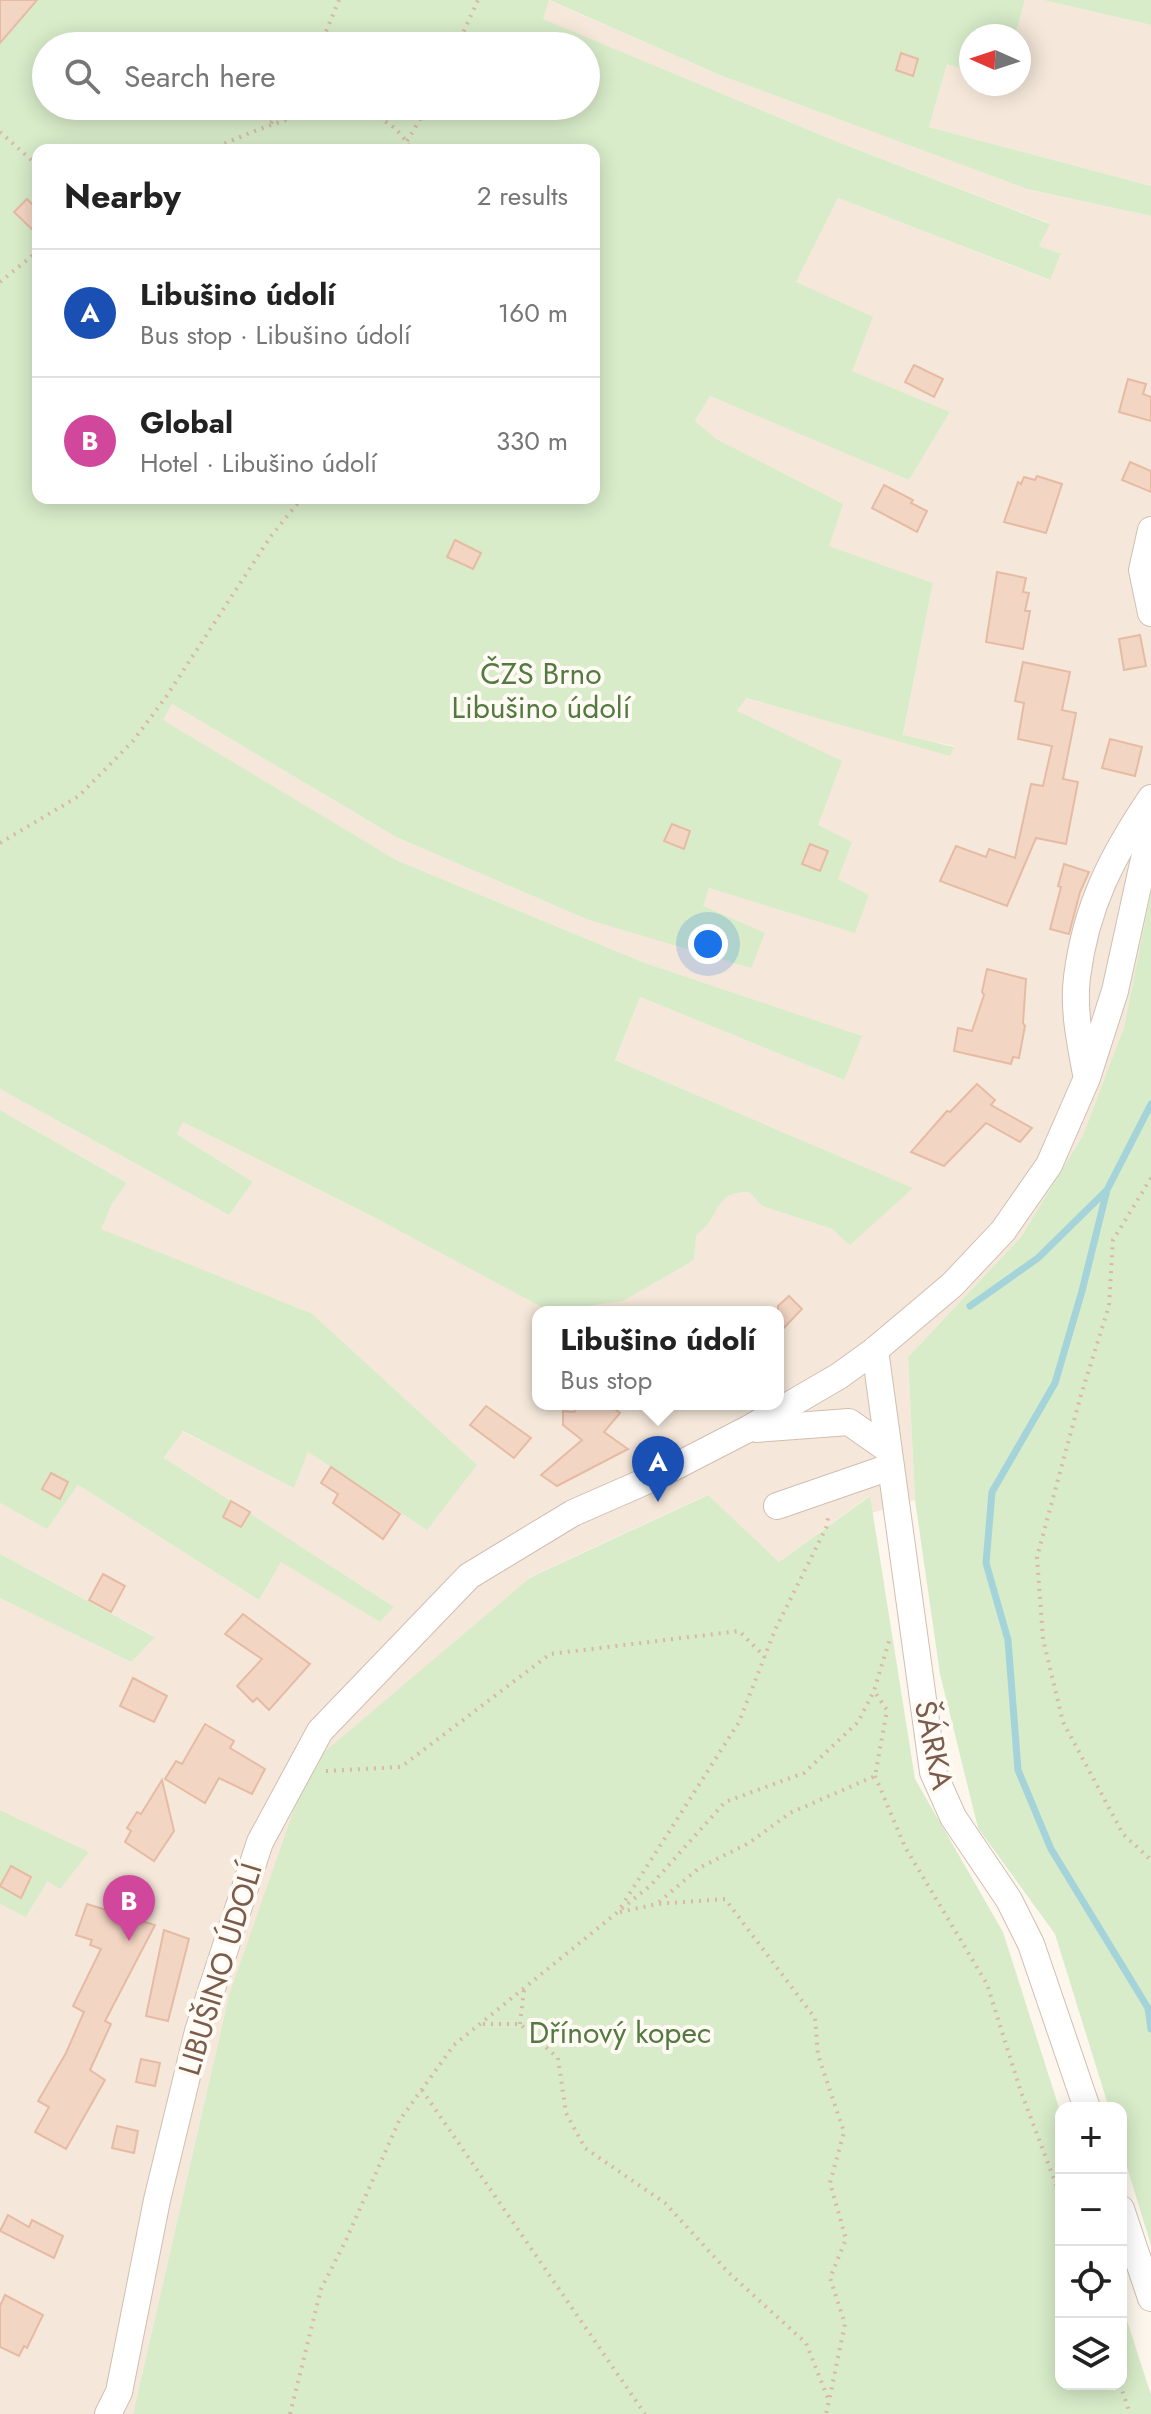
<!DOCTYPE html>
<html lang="en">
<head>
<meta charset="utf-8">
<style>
  :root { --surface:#fff; --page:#f6f6f6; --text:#222; --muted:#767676; --line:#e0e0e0; --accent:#e76f51 }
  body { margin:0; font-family:Jost,sans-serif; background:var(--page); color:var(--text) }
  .controls { position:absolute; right:24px; bottom:24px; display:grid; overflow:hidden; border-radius:16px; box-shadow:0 4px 20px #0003 }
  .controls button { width:72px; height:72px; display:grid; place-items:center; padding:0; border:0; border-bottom:2px solid var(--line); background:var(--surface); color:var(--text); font:40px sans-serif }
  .compass { position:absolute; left:959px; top:24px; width:72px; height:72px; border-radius:50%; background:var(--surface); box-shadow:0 4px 20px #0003; rotate:273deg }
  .you { position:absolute; left:708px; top:944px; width:28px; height:28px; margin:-20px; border:6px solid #fff; border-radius:50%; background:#1a73e8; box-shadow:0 0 0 12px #1a73e833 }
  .badge { display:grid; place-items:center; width:52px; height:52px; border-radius:50%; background:var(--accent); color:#fff; font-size:26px; font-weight:700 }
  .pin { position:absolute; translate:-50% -66px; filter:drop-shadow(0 2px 4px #0008) }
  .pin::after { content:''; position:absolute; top:42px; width:28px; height:24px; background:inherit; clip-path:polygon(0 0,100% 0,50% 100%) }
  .popup { position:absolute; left:532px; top:1306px; width:252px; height:104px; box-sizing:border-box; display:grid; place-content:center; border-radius:16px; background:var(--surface); filter:drop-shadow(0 2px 6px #0005); font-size:26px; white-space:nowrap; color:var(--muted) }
  .popup b { font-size:30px; color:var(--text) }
  .popup::after { content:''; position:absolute; left:50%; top:100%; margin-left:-16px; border:16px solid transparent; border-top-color:var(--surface) }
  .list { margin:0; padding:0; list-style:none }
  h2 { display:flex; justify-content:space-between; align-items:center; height:104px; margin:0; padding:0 32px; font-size:34px }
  h2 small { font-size:26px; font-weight:400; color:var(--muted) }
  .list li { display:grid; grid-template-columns:52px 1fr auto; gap:24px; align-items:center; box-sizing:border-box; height:128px; padding:0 32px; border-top:2px solid var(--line) }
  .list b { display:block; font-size:30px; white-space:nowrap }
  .list p { margin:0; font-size:26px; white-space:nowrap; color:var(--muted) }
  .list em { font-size:26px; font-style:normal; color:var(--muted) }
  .icon { flex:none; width:44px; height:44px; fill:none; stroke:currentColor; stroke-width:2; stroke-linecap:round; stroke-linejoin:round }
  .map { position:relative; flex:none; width:1151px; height:2414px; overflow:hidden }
  .search { position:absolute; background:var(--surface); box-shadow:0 4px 20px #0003; left:32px; top:32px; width:568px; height:88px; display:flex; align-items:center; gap:20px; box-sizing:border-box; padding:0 28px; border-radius:44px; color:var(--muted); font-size:30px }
  .panel { position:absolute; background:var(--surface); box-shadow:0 4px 20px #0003; left:32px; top:144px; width:568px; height:360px; border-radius:16px }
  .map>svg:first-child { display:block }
</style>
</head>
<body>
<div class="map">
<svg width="1151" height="2414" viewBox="0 0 1151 2414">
  <rect width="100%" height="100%" fill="#fdf6ec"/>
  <g fill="#f5e8da" fill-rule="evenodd">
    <path d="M548,0L722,76L1027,189L1151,216V892L1124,1027L1083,1135L1021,1237L908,1357L915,1500L872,1513L869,1496L779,1562L707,1495L530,1577L229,1995L133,2414H0V1904L27,1916L48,1881L88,1852L0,1810V1598L131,1662L154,1636L0,1554V1503L47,1528L78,1485L259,1600L281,1561L380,1622L394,1607L164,1459L182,1431L294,1487L308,1452L427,1530L311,1313L100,1229L112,1204L127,1183L0,1110V1089L229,1215L253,1182L177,1134L182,1121L366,1213L550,1311L694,1260L695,1235L702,1231L722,1200L735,1192H749L762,1206L832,1229L912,1188L615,1060L640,997L844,1080L861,1036L645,963L396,860L162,721L172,704L396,837L586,919L702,906L709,888L855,932L818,825L841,761L737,712L745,698L950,755L954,746L903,736L933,583L828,546L695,421L710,396L909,479L950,412L851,371L796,282L838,198L1049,280L1061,255L1039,246L1049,223L833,140L542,19ZM538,1312H778V1404H538Z"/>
    <path d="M1025,0H1043L1151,25V186L929,127L947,63L971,71V84H1019V36H1015Z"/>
  </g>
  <g fill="#d8ecc9" fill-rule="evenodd">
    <path d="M0,0H1025L1015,36H971V71L947,64L929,127L1151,186V216L1027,189L722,76L549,0L543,19L833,140L1050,224L1039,246L1061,254L1050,280L838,198L796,282L873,317L852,371L950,412L909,480L710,396L695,421L716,439L843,504L829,546L933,583L903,735L954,747L950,756L746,698L737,711L842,761L818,825L852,842L838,879L869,895L855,933L709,888L703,906L765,933L751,968L586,919L396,837L172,704L163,720L396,860L645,963L862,1036L844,1080L640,997L615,1060L913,1188L850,1245L832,1229L762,1206L749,1192C711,1191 721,1220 696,1235L694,1260L623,1301L549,1311L366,1213L183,1122L177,1134L253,1182L229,1215L0,1089ZM46,46H586V106H46ZM38,150H594V498H38Z"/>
    <path d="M1043,0H1151V25Z"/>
    <path d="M1151,892V2245L1121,2148V2108H1109L1055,1934L978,1828L940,1674L915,1500L908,1357L1021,1237L1083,1135L1124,1027Z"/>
    <path d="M0,1110L127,1183L112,1204L101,1229L311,1313L477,1465L427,1530L308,1452L294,1488L183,1431L164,1458L394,1607L380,1622L281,1562L259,1600L78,1485L47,1529L0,1503Z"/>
    <path d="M708,1495L779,1562L870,1496L915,1779L1003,1932L1061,2114V2384H1121V2302L1151,2395V2414H133L229,1995L310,1764L531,1577Z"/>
    <path d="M0,1554L155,1637L131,1662L0,1598Z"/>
    <path d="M0,1810L89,1852L60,1889L48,1881L26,1917L0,1904Z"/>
  </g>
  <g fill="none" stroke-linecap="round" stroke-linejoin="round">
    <g stroke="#a5d3da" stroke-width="7">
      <path d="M1151,1104L1107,1190L1082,1291L1055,1383L992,1492L986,1563L1008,1640L1018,1770L1051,1849L1148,2008L1151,2029"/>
      <path d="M970,1306L1038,1258L1105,1192"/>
    </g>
  </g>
  <g fill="#f3d5c3" stroke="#e6bba3" stroke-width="2">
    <path d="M0,0H37L0,43Z"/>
    <path d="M901,53L918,59L913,76L896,70Z"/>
    <path d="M27,199L38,210V235L14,212Z"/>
    <path d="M914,365L943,379L934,397L905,382Z"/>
    <path d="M1128,379L1146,384L1143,394L1151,397V421L1119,412Z"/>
    <path d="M1130,462L1151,471V492L1122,480Z"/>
    <path d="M1037,476L1062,484L1046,533L1004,522L1018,482L1021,484L1024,477L1035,480Z"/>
    <path d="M884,485L913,500L911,503L927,511L917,532L872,508Z"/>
    <path d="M455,540L481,553L473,569L447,557Z"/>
    <path d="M997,572L1026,578L1023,592L1029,593L1025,611H1030L1023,649L986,642Z"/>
    <path d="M1140,635L1146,666L1124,670L1119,639Z"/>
    <path d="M1023,662L1070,672L1062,710L1076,713L1063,779L1078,782L1066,844L1036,838L1007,906L940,881L956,846L986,857L989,849L1015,858L1031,784L1043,786L1052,746L1018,739L1024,703L1015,701Z"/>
    <path d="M1110,739L1142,747L1135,776L1102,768Z"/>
    <path d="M672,824L690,831L684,849L664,841Z"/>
    <path d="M810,844L828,851L820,871L802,864Z"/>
    <path d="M1064,864L1089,872L1080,892L1069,934L1050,929L1061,887L1058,886Z"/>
    <path d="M987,969L1026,979L1023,1023L1025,1026L1019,1058L1013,1057L1011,1064L954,1051L958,1028L972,1031L984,995L982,992Z"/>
    <path d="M977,1084L995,1100L991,1105L1032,1128L1020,1142L986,1123L944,1166L911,1152L947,1111L950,1112Z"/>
    <path d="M789,1296L802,1309L778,1334V1306Z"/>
    <path d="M580,1404H608L620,1413L604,1432L628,1449L557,1486L541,1475L582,1440L563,1425V1411L574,1412Z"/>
    <path d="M486,1406L531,1438L514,1458L470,1425Z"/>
    <path d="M331,1467L400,1514L383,1539L333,1503L338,1494L321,1483Z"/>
    <path d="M51,1473L68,1482L60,1499L42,1489Z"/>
    <path d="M231,1501L250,1512L241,1527L223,1517Z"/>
    <path d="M103,1574L125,1586L111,1612L89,1600Z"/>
    <path d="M243,1614L310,1664L269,1710L257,1698L253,1702L237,1686L262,1659L225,1634Z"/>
    <path d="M133,1678L167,1696L154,1722L120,1706Z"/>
    <path d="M205,1724L234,1741L230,1748L265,1769L252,1794L219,1778L205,1803L165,1779L176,1761L182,1764Z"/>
    <path d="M162,1780L174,1831L154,1861L125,1842L131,1831L127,1828L137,1812L141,1814Z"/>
    <path d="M11,1866L31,1877L21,1898L0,1886Z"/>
    <path d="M87,1904L155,1925L105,2021L111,2024L90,2070L105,2080L66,2149L35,2132L49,2107L38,2101L66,2053L84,2012L73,2006L101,1949L90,1945L92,1940L76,1935Z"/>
    <path d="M164,1930L189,1939L168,2021L146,2016Z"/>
    <path d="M141,2059L160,2063L155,2086L136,2082Z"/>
    <path d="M117,2126L138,2131L134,2153L112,2148Z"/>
    <path d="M8,2215L29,2227L32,2220L63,2236L54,2258L0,2231Z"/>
    <path d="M5,2295L43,2315L27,2348L24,2346L19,2356L0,2347V2306Z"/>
  </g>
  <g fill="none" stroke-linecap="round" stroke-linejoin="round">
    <defs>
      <g id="minor">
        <path d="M1151,530L1142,570L1151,613"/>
        <path d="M1086,1074C1080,1042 1073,1009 1077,977C1086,906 1112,856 1151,798"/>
        <path d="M875,1350L933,1772L953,1817L1009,1900L1031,1944L1087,2108"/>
        <path d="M756,1429L849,1422L886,1448"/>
        <path d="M777,1506L890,1467"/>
        <path d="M1121,2209L1151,2298"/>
        <path d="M108,2414L119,2392L157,2200L198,2031L260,1842L320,1731L469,1576L573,1513L653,1478L748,1429L839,1376L875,1350L952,1285L1003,1231L1049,1165L1087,1078L1115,991L1151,827"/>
      </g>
    </defs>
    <use href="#minor" stroke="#d1beb0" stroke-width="28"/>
    <g stroke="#d9b8a5" stroke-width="4" stroke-dasharray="2 6" stroke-linecap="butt">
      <path d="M461,38L483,41L488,46"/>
      <path d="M320,46L339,0"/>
      <path d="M457,46L478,0"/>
      <path d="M271,123L283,106"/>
      <path d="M0,132L38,166"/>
      <path d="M407,141L428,106"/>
      <path d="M210,150C265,126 373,75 411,150"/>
      <path d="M0,282L38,251"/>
      <path d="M0,843L79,796L133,741L166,697L271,536L302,498"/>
      <path d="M1151,1178L1113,1240L1109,1306L1081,1395L1037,1557L1043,1639L1063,1722L1123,1834L1151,1860"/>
      <path d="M326,1771L401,1767L550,1654L739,1631L765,1657"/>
      <path d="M875,1776L905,1847L987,1984L1020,2089L1061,2198"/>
      <path d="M659,1902L699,1868L749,1843L790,1813L875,1776L887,1710L874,1691"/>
      <path d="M621,1907L739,1722L775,1630L826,1528L829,1513"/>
      <path d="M620,1912L657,1904L725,1899L815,2018L818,2055L844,2132L830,2183L846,2239L830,2278L845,2324L829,2401"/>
      <path d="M483,2024H520L558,2058L566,2113L585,2148L665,2203L729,2273L806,2343L829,2401L826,2414"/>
      <path d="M520,2024L524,1990"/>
      <path d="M422,2090L645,2414"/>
      <path d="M1120,2384L1130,2414"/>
      <path d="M290,2414L321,2289L346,2240L399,2121L454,2045L651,1885L725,1802L804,1773L858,1722L874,1691L890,1638"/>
    </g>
    <use href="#minor" stroke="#fff" stroke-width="26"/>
  </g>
  <g text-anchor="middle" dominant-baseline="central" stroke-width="8" stroke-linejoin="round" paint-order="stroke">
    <g font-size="30" fill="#537a41" stroke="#fffaf3">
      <text x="541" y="673">ČZS Brno<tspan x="541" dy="34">Libušino údolí</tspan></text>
      <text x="620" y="2032">Dřínový kopec</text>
    </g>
    <g font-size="30" fill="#7a5c4d" stroke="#fffaf3">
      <text transform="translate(934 1745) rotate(78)">ŠÁRKA</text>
      <text transform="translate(220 1969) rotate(-73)">LIBUŠINO ÚDOLÍ</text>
    </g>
  </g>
</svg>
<div class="controls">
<button>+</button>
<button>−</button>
<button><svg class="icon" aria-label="locate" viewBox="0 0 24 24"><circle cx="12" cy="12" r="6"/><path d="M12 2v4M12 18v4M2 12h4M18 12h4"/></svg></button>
<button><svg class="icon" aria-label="layers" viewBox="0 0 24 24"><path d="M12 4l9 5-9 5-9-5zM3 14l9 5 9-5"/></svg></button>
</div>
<svg class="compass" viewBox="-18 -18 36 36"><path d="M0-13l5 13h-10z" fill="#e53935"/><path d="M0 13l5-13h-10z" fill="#767676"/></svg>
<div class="you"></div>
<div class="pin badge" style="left:658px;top:1502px;background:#1a4fb4">A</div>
<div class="popup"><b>Libušino údolí</b>Bus stop</div>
<div class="pin badge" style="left:129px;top:1941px;background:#d1479c">B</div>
<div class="search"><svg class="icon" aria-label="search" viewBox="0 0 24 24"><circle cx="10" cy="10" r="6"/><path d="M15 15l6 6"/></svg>Search here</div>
<section class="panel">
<h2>Nearby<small>2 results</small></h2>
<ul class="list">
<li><span class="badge" style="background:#1a4fb4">A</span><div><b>Libušino údolí</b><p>Bus stop · Libušino údolí</p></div><em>160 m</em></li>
<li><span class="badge" style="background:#d1479c">B</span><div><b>Global</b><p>Hotel · Libušino údolí</p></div><em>330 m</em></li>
</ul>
</section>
</div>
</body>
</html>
